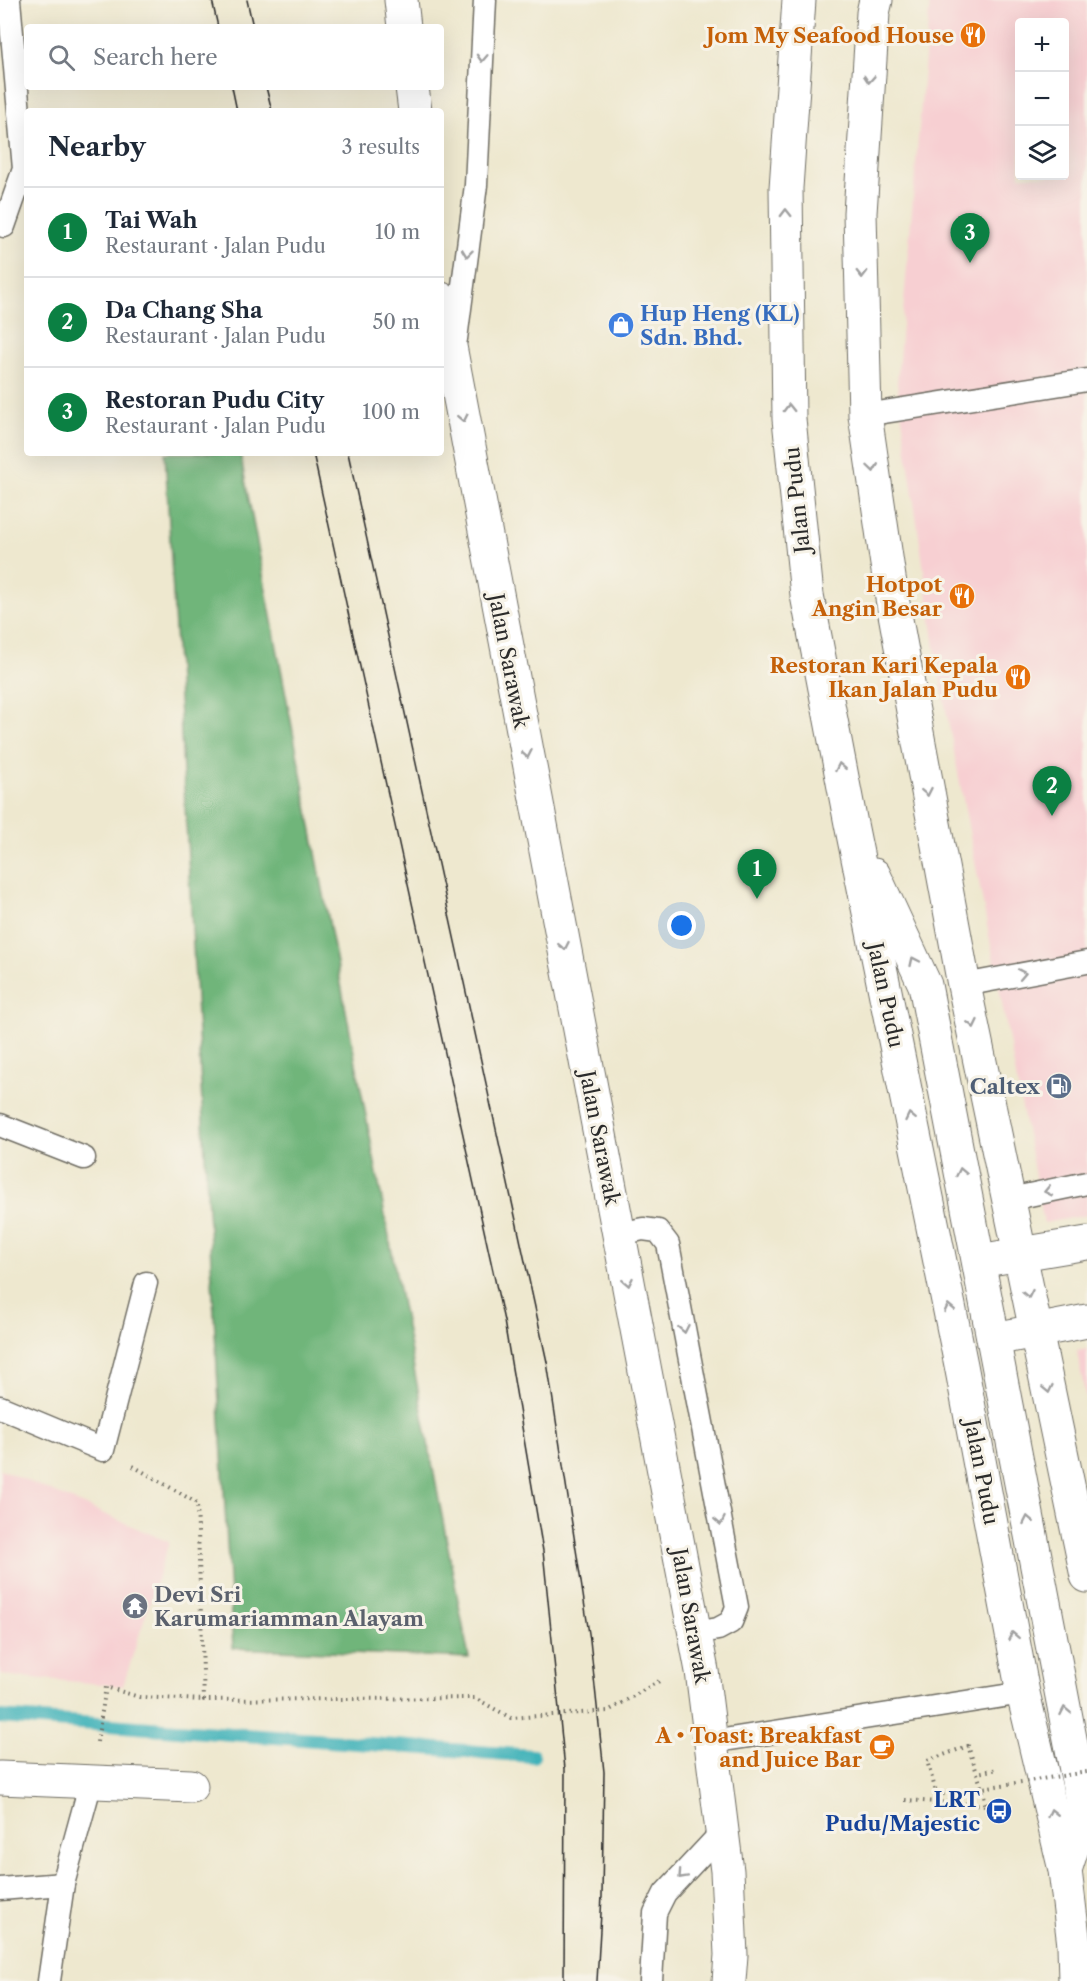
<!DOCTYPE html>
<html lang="en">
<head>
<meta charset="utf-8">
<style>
  :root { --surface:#fff; --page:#f2f2f3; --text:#1f2937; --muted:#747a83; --line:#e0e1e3; --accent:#0b8043 }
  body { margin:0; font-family:"Libre Caslon Text",serif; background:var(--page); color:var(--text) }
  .controls { position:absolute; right:18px; top:18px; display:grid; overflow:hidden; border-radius:6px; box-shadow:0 6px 24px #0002 }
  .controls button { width:54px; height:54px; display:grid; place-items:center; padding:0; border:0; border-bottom:2px solid var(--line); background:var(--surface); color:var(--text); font:30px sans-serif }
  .you { position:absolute; left:682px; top:926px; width:21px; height:21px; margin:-15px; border:4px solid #fff; border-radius:50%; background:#1a73e8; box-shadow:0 0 0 9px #1a73e833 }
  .badge { display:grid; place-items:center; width:39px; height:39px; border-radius:50%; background:var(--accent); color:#fff; font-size:20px; font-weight:700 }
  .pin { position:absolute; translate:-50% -50px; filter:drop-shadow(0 2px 3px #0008) }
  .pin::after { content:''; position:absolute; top:32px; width:21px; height:18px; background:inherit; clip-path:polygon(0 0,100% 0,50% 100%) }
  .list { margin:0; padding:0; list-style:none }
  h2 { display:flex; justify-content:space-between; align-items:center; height:78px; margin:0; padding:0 24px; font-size:26px }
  h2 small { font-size:20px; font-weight:400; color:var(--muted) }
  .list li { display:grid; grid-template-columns:39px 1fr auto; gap:18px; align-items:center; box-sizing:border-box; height:90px; padding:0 24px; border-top:2px solid var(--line) }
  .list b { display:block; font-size:22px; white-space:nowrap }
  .list p { margin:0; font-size:20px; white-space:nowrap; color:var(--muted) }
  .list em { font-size:20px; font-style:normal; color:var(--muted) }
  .icon { flex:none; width:33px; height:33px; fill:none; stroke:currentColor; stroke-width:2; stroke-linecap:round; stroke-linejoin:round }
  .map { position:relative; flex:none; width:1087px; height:1981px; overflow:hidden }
  .search { position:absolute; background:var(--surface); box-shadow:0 6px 24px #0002; left:24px; top:24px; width:420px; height:66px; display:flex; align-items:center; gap:15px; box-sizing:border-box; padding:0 21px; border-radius:6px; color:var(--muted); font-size:22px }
  .panel { position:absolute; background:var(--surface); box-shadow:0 6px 24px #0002; left:24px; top:108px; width:420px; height:348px; border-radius:6px }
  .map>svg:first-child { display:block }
</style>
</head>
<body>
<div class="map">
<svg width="1087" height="1981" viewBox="0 0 1087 1981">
  <rect width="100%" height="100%" fill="#f7f3e8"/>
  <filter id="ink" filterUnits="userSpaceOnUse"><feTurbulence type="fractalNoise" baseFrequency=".0167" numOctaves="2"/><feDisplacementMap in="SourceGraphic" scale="12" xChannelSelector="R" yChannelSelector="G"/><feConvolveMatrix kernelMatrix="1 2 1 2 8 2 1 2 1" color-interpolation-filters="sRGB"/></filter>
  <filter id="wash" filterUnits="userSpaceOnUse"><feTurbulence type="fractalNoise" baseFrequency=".008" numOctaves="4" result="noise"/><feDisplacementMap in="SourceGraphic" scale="24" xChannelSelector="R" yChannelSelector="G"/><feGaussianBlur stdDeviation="1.35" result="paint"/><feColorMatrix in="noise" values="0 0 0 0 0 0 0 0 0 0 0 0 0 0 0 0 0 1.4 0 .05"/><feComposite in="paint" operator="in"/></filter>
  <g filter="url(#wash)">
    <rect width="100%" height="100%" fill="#eee8cf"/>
    <g fill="#f7cfd2" fill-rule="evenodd">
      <path d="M930,0H1087V1215L1044,1223L938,668L897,383ZM1020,22H1064V176H1020Z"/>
      <path d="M1087,1349V1405L1077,1351Z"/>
      <path d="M0,1469L169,1542L123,1686L0,1675Z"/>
    </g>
    <path fill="#70b57a" stroke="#4e7052" stroke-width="1.5" d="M165,453H240L469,1658L233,1648Z"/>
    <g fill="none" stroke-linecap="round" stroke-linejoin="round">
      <path stroke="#41b2b9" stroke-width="14" d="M0,1717L533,1756"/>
    </g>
  </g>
  <g filter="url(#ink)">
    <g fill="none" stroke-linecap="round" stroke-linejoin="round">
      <defs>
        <g id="service">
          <path d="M4,226L24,169L9,0"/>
          <path d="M456,339L476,185L485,0"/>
          <path d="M865,415L1087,380"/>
          <path d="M964,985L1087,962"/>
          <path d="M0,1125L84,1158"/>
          <path d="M1010,1199L1087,1183"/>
          <path d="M619,1234L643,1229L658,1231L668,1244L737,1607L731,1622L718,1629L695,1633"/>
          <path d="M0,1407L103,1450L146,1283"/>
          <path d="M711,1742L1023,1693"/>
          <path d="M0,1889L63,1884"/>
          <path d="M49,1981L63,1884L91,1782"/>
          <path d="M651,1981L655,1913L665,1893L722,1832"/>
        </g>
        <g id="minor">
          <path d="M401,0L404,27"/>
          <path d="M412,87L415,111"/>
          <path d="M441,299L702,1671L727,1871L731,1955L729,1981"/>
          <path d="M0,1778L191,1786"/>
        </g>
        <g id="tertiary">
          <path d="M979,1261L1087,1243"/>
          <path d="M994,1339L1087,1321"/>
        </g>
        <g id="secondary">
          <path d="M799,0L786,188L789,419L807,595L851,824L961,1365L1023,1693L1065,1870L1074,1945L1075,1981"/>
          <path d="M876,0L873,13L860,213L865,415L892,598L964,985L1087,1576"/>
          <path d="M874,875L925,985L1056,1665L1084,1812L1065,1870"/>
        </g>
      </defs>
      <use href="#service" stroke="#6f6d64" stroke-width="25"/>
      <use href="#minor" stroke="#6f6d64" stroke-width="35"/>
      <use href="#tertiary" stroke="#6f6d64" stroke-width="35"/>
      <use href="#secondary" stroke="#6f6d64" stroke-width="35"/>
      <g stroke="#6f6d64" stroke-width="4" stroke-dasharray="1.5 4.5" stroke-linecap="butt">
        <path d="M133,1466L197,1503L204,1700L475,1698L511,1718L608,1711L661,1680"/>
        <path d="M97,1742L106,1687L139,1697L204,1700"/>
        <path d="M937,1795L927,1761L968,1746L977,1773"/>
        <path d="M905,1800L987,1805L977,1773L998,1769"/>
      </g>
      <use href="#service" stroke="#fff" stroke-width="22"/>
      <use href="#minor" stroke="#fff" stroke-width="33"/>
      <use href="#tertiary" stroke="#fff" stroke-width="33"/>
      <use href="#secondary" stroke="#fff" stroke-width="33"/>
      <g stroke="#2b2b2b" stroke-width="1.5">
        <path d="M212,0L218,27"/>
        <path d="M247,0L253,27"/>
        <path d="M232,87L237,111"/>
        <path d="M266,87L272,111"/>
        <path d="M313,453L504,1321L543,1551L565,1769L564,1981"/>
        <path d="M348,453L547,1362L590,1640L604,1772L602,1896L597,1981"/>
      </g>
      <path stroke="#6f6d64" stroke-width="4" stroke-dasharray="1.5 4.5" stroke-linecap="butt" d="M937,1795L1087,1772"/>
    </g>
    <defs><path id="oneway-chevron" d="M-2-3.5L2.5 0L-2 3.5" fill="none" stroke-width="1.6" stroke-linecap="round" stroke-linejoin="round" transform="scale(1.5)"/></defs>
    <g stroke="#a0a0a0">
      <use href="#oneway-chevron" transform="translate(482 58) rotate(93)"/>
      <use href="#oneway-chevron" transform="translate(869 79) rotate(94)"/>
      <use href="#oneway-chevron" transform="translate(786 213) rotate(-91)"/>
      <use href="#oneway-chevron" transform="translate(467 253) rotate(97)"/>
      <use href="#oneway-chevron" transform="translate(862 274) rotate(89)"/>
      <use href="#oneway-chevron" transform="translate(789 408) rotate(-91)"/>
      <use href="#oneway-chevron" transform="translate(463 418) rotate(79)"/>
      <use href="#oneway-chevron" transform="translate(873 468) rotate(82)"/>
      <use href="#oneway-chevron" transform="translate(527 754) rotate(79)"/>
      <use href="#oneway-chevron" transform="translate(840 767) rotate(-101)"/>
      <use href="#oneway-chevron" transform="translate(927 792) rotate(79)"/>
      <use href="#oneway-chevron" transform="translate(564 946) rotate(79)"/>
      <use href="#oneway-chevron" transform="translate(914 961) rotate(-115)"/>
      <use href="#oneway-chevron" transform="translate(1022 974) rotate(-11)"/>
      <use href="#oneway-chevron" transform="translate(973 1024) rotate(78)"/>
      <use href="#oneway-chevron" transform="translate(910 1117) rotate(-102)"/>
      <use href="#oneway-chevron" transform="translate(961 1172) rotate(-101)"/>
      <use href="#oneway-chevron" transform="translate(1048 1191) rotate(168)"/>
      <use href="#oneway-chevron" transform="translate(628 1282) rotate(79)"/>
      <use href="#oneway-chevron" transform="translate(1028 1294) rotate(79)"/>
      <use href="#oneway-chevron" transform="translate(949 1308) rotate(-102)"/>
      <use href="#oneway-chevron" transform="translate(684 1329) rotate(79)"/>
      <use href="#oneway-chevron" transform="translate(1048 1389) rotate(78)"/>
      <use href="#oneway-chevron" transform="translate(1028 1520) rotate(-101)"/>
      <use href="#oneway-chevron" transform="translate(720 1521) rotate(79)"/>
      <use href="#oneway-chevron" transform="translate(1013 1636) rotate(-101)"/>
      <use href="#oneway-chevron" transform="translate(1065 1711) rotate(-101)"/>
      <use href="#oneway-chevron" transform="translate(1052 1813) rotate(-103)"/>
      <use href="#oneway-chevron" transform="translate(682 1875) rotate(133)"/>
    </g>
  </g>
  <defs>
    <symbol id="restaurant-disc" viewBox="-11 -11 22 22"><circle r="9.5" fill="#e8710a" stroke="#f7f3e8"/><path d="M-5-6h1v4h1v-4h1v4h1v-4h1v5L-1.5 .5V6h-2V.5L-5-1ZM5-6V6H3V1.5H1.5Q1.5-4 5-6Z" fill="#fff"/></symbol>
    <symbol id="shop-disc" viewBox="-11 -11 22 22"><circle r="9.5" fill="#3f7fe0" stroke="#f7f3e8"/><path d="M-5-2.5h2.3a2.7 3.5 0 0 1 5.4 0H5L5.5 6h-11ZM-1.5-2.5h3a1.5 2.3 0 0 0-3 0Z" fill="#fff"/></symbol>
    <symbol id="fuel-disc" viewBox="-11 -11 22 22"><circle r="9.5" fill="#5c6f8a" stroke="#f7f3e8"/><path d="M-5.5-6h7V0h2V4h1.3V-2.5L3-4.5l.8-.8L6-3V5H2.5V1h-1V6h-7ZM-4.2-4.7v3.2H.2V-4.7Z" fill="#fff"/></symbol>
    <symbol id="temple-disc" viewBox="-11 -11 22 22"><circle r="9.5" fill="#6b7280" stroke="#f7f3e8"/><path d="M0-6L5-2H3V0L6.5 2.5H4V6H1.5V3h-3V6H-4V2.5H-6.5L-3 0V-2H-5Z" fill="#fff"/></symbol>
    <symbol id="cafe-disc" viewBox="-11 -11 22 22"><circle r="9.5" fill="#e8710a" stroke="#f7f3e8"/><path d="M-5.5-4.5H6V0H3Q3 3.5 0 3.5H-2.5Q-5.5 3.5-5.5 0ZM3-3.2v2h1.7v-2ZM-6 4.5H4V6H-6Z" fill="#fff"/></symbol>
    <symbol id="bus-disc" viewBox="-11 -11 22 22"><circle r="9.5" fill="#1a4fb4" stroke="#f7f3e8"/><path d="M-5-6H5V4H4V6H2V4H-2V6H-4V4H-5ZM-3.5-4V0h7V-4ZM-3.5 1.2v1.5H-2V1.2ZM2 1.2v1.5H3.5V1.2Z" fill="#fff"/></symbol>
  </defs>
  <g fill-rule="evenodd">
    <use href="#restaurant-disc" x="958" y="20" width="30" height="30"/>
    <use href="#shop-disc" x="606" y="310" width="30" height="30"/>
    <use href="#restaurant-disc" x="947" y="581" width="30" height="30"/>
    <use href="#restaurant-disc" x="1003" y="662" width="30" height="30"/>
    <use href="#fuel-disc" x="1044" y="1071" width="30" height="30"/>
    <use href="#temple-disc" x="120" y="1591" width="30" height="30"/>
    <use href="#cafe-disc" x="867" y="1732" width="30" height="30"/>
    <use href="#bus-disc" x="984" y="1796" width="30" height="30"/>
  </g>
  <g text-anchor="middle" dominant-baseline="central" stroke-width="6" stroke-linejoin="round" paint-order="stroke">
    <g font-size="21" font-weight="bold" fill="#c56008" stroke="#f7f3e8" text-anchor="end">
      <text x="954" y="35">Jom My Seafood House</text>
      <text x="942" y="584">Hotpot<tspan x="942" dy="24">Angin Besar</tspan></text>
      <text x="998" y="665">Restoran Kari Kepala<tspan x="998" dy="24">Ikan Jalan Pudu</tspan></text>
      <text x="862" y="1735">A • Toast: Breakfast<tspan x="862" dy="24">and Juice Bar</tspan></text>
    </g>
    <g font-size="21" font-weight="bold" fill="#366cbe" stroke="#f7f3e8" text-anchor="start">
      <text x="640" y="313">Hup Heng (KL)<tspan x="640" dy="24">Sdn. Bhd.</tspan></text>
    </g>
    <g font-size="21" fill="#2b2b2b" stroke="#f7f3e8">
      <text transform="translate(797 500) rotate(-96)">Jalan Pudu</text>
      <text transform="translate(509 661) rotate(79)">Jalan Sarawak</text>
      <text transform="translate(886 995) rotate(78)">Jalan Pudu</text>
      <text transform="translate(600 1138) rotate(79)">Jalan Sarawak</text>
      <text transform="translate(982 1472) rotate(79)">Jalan Pudu</text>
      <text transform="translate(691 1616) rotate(80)">Jalan Sarawak</text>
    </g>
    <g font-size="21" font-weight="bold" fill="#4e5e75" stroke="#f7f3e8" text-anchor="end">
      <text x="1040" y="1086">Caltex</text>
    </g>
    <g font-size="21" font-weight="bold" fill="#5b616d" stroke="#f7f3e8" text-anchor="start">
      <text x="154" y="1594">Devi Sri<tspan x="154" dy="24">Karumariamman Alayam</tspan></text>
    </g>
    <g font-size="21" font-weight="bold" fill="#164399" stroke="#f7f3e8" text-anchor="end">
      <text x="980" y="1799">LRT<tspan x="980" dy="24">Pudu/Majestic</tspan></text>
    </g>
  </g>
</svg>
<div class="controls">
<button>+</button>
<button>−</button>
<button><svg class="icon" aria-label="layers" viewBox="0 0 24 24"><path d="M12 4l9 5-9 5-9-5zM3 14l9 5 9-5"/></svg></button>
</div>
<div class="you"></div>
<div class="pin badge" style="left:757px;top:899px">1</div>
<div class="pin badge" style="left:1052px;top:816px">2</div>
<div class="pin badge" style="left:970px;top:263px">3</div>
<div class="search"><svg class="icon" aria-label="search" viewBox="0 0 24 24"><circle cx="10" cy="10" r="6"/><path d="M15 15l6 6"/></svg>Search here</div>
<section class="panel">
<h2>Nearby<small>3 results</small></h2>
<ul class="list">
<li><span class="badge">1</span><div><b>Tai Wah</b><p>Restaurant · Jalan Pudu</p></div><em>10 m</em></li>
<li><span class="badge">2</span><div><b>Da Chang Sha</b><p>Restaurant · Jalan Pudu</p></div><em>50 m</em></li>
<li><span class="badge">3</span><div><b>Restoran Pudu City</b><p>Restaurant · Jalan Pudu</p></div><em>100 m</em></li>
</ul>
</section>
</div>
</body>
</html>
